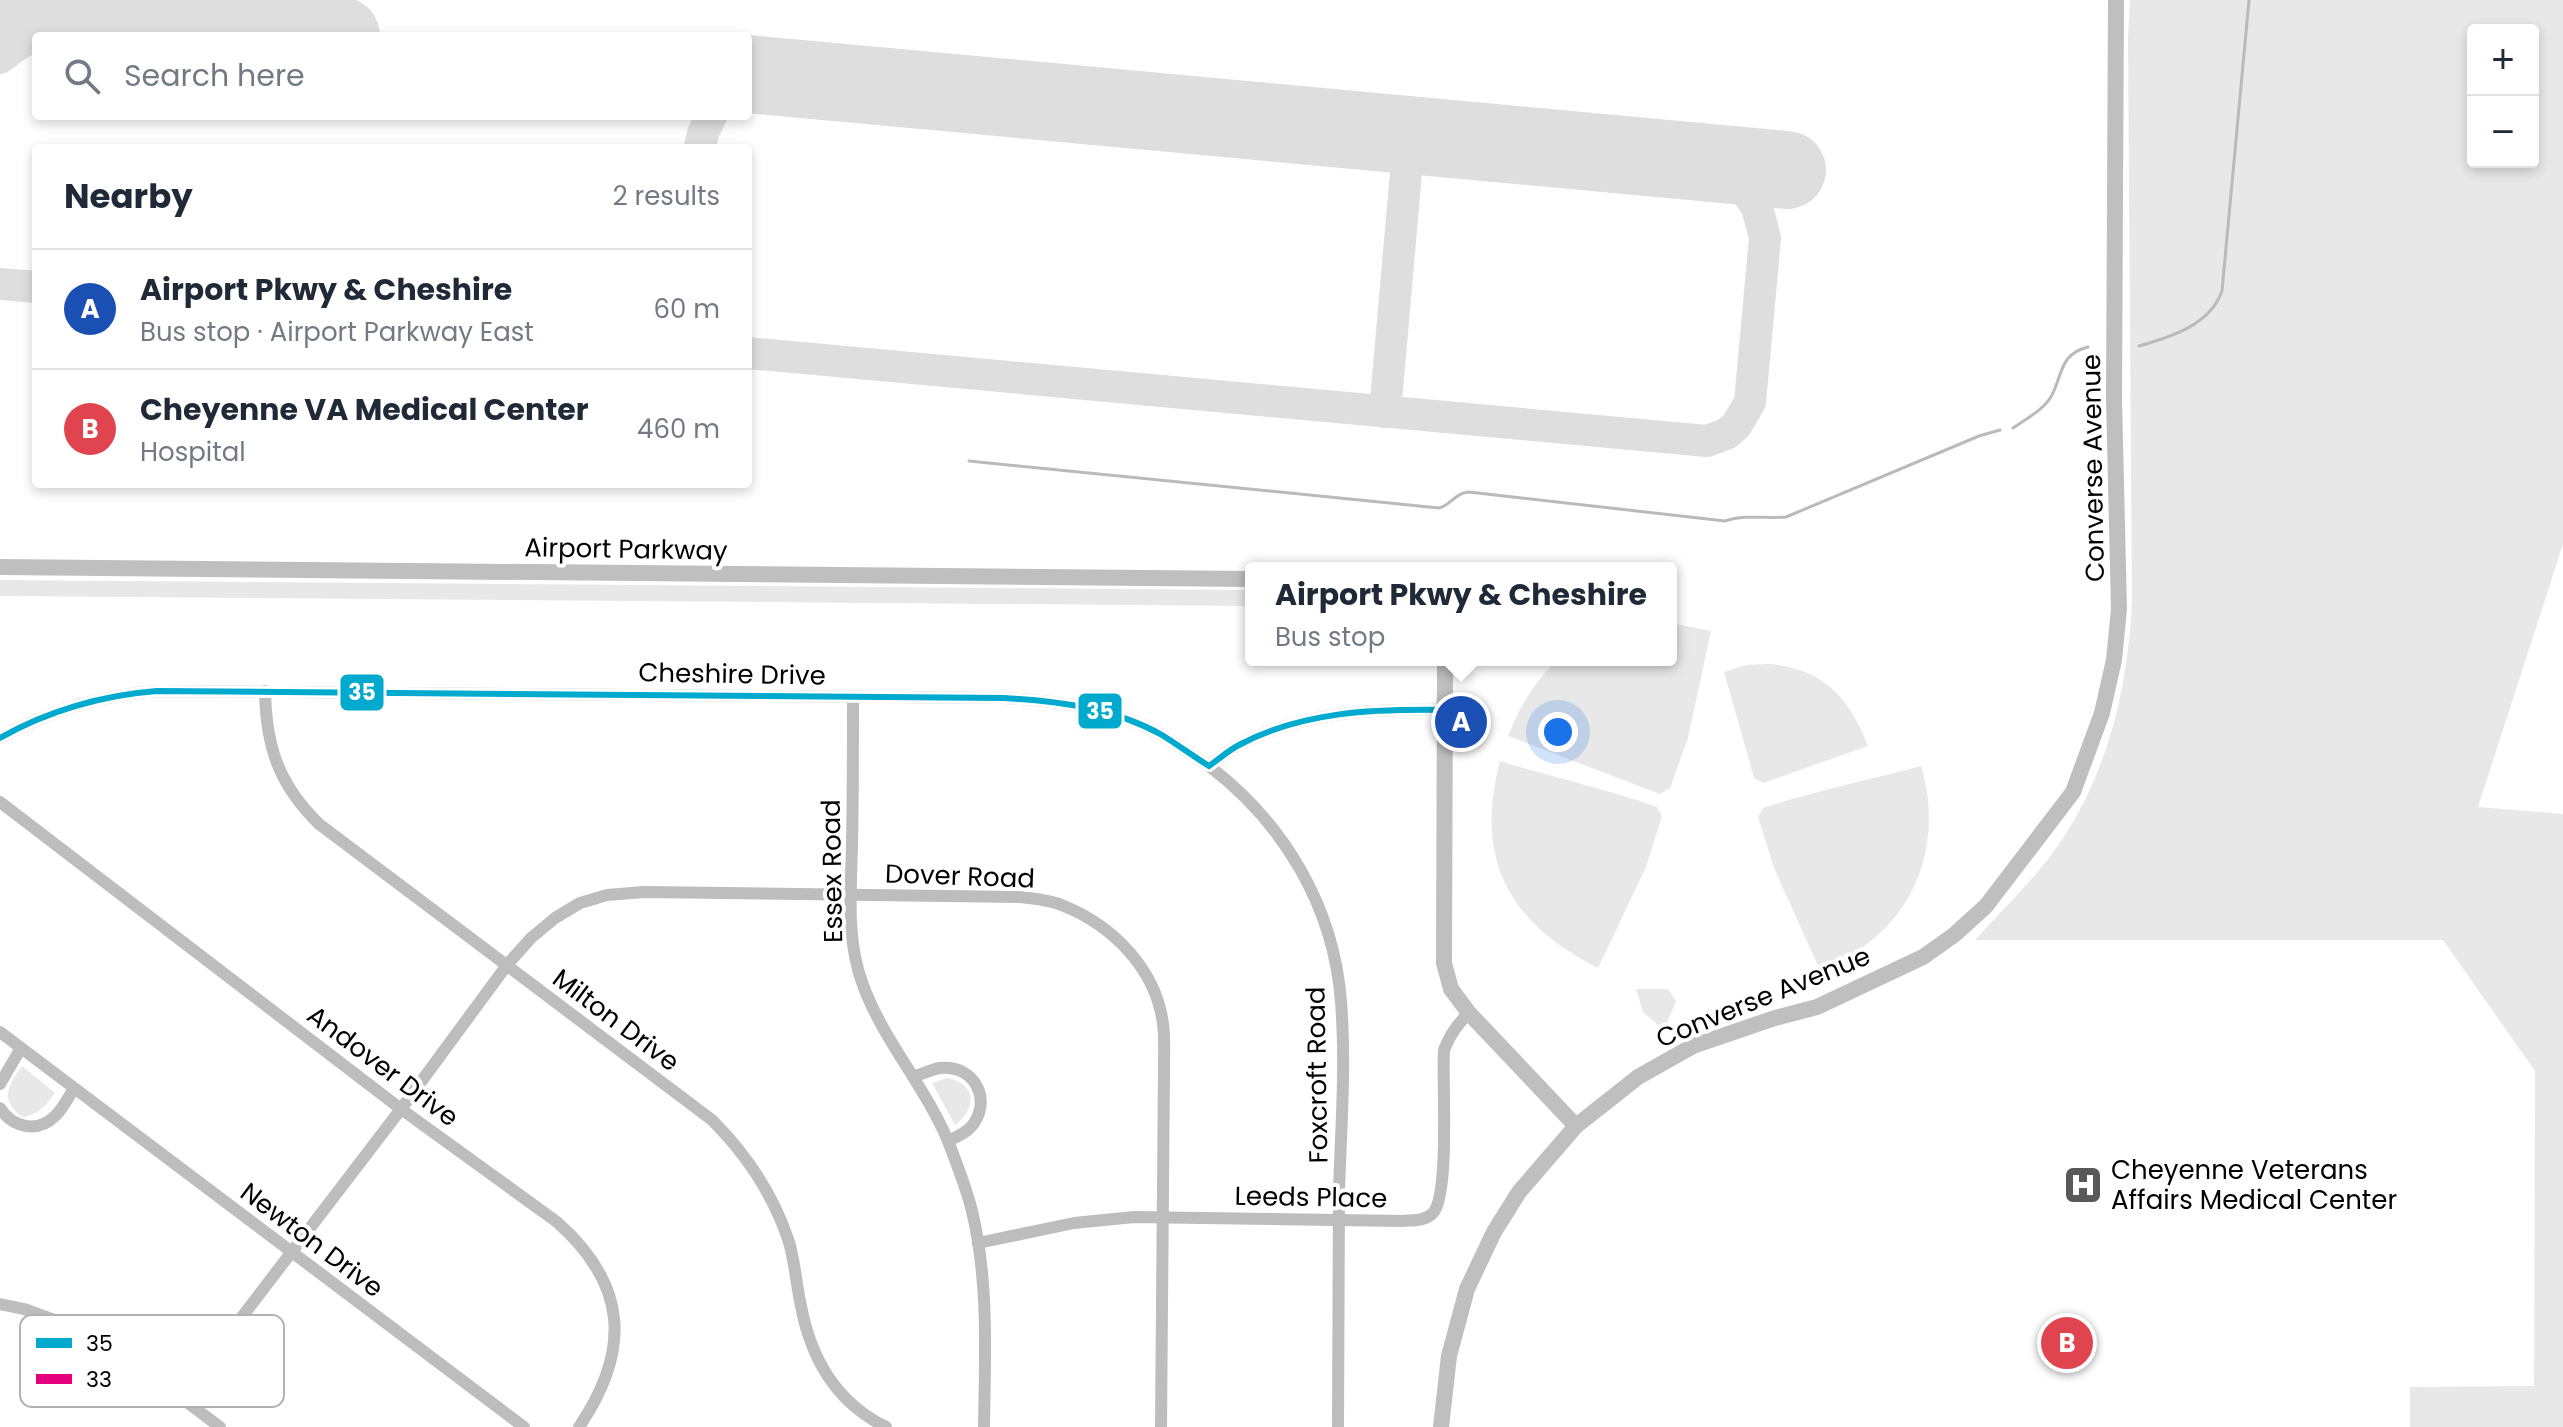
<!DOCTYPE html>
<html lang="en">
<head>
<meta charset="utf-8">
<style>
  :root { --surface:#fff; --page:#f2f2f3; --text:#1f2937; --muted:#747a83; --line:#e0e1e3; --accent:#111827 }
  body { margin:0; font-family:Poppins,sans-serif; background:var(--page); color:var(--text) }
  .controls { position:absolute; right:24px; top:24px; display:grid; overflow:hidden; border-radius:8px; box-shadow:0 4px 12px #0003 }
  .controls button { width:72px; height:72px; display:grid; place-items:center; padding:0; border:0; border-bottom:2px solid var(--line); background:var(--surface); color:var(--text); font:40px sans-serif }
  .you { position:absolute; left:1558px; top:732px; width:28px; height:28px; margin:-20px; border:6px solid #fff; border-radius:50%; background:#1a73e8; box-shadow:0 0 0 12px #1a73e833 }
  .badge { display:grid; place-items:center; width:52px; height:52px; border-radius:50%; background:var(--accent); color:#fff; font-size:26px; font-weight:700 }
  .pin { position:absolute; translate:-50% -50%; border:4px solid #fff; box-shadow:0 2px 8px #0006 }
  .popup { position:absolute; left:1245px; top:562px; width:432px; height:104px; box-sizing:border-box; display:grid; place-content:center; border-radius:8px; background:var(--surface); filter:drop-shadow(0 2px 6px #0005); font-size:26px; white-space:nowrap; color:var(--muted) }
  .popup b { font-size:30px; color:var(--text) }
  .popup::after { content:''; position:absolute; left:50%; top:100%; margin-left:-16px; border:16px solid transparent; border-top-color:var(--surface) }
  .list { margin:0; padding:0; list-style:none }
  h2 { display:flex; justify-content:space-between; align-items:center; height:104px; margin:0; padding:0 32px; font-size:34px }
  h2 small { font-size:26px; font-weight:400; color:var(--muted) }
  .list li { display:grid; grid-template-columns:52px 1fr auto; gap:24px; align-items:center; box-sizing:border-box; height:120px; padding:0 32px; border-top:2px solid var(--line) }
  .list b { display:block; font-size:30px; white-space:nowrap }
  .list p { margin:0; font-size:26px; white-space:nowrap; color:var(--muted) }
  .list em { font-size:26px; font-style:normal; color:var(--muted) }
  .icon { flex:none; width:44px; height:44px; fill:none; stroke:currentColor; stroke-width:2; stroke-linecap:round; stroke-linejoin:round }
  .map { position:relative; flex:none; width:2563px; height:1427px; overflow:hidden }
  .search { position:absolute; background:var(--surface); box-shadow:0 4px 12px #0003; left:32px; top:32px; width:720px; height:88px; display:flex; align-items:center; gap:20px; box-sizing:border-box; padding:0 28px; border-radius:8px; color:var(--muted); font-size:30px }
  .panel { position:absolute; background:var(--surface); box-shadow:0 4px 12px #0003; left:32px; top:144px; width:720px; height:344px; border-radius:8px }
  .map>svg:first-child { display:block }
</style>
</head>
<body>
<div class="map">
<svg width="2563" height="1427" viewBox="0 0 2563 1427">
  <rect width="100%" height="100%" fill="#fff"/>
  <g fill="#e8e8e8" fill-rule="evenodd">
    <path d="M2130,0H2563V544L2478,807L2563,814V1427H2410V1387L2534,1386L2535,1071L2443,940H1975C1996,916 2020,893 2041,868C2103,793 2128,696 2132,601L2128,40ZM2473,30H2533V162H2473Z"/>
    <path d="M0,580L1251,590V606L0,596Z"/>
    <path d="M1671,623L1711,631L1688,738L1670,788L1660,794L1508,736C1520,706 1534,683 1557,660H1671Z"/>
    <path d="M1769,664C1824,669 1849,698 1868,746L1763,783L1754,778L1724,672L1746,665Z"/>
    <path d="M1500,761C1552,777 1605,789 1657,807L1662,816L1646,867L1598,968C1509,923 1474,860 1500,761Z"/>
    <path d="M1921,766C1947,853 1907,940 1819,968L1774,868L1758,817L1763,808C1815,791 1868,780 1921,766Z"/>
    <path d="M1636,989H1668L1676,1001L1664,1030L1643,1012Z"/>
    <path d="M22,1066L55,1093C45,1107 39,1114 22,1117C0,1100 7,1086 22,1066Z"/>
    <path d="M947,1078C977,1084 977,1108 955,1125L932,1083Z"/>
  </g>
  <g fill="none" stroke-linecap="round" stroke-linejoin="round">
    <g stroke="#bababa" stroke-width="3">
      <path d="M2139,346C2171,337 2210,325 2222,291L2249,0"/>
      <path d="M2013,428C2027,418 2044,410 2052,395C2063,373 2060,354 2088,347"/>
      <path d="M969,461L1439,508C1451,505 1455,493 1469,492L1725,521C1745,514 1766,519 1786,517L1979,436L2000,430"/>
    </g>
    <g stroke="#dedede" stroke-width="32">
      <path d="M0,16C9,26 16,42 6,53"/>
      <path d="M0,58C40,25 77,19 127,16"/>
      <path d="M748,85L784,77"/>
      <path d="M1370,132C1389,136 1402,140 1407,161L1385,412"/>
      <path d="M700,147L703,133L711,116"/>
      <path d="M0,284L36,287"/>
      <path d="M748,353L1707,441L1726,434L1736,426L1750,402L1765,238L1757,207L1742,186L1720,171L1679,160"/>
    </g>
    <g stroke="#dedede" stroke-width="78">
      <path d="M0,4L341,36"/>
      <path d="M748,74L1787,170"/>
    </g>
    <g stroke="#bdbdbd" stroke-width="12">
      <path d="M265,691C266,747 279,785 319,824L712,1120C747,1155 772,1192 788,1239C795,1260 796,1284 801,1306C811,1359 837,1403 886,1427"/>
      <path d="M853,698C853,747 853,796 852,845C851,891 846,941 863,985C883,1040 925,1086 948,1141"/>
      <path d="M0,738C47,711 103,695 157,691L1004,698C1058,701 1114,708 1162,735C1178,745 1193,756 1209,766C1219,759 1229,750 1239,745C1303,711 1374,709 1444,710"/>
      <path d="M1209,766C1284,823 1334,907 1341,1002C1346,1065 1341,1128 1339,1190C1338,1269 1338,1348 1338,1427"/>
      <path d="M0,802L401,1109L557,1222C628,1285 631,1350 579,1427"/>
      <path d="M0,1032L524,1427"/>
      <path d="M915,1076C923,1074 932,1069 940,1068C975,1064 994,1102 970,1128C964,1134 956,1137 948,1141C957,1164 966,1187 972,1211C989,1282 985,1355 984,1427"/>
      <path d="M0,1084L21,1048"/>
      <path d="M0,1108C12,1127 37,1134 55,1116C63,1109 68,1097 74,1089"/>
      <path d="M978,1243L1074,1223L1134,1217L1403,1221C1414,1220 1425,1221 1433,1213C1450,1194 1442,1081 1444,1050C1450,1034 1457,1024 1469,1013"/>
      <path d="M0,1304L24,1309L65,1324L116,1349L220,1427"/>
      <path d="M180,1398L401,1109L507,965L531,938L555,918L580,903L607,895L644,892L1021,897C1035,899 1051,900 1064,906C1113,926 1156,969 1163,1024C1165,1038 1164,1053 1164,1067L1161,1427"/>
    </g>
    <g stroke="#bfbfbf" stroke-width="16">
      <path d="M0,567L1251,579"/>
      <path d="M1445,660L1444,963L1451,989L1469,1013L1576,1126"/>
      <path d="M1441,1427L1449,1356L1467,1289L1494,1232L1519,1192L1576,1126L1638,1077L1693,1046L1775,1018L1817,1007L1923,957L1954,935L1986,906L2073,792L2102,713L2114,660L2119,609L2114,399L2116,0"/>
    </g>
    <defs>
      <path id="bus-1" d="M0,738C47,711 103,695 157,691L1004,698C1058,701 1114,708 1162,735C1178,745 1193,756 1209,766C1219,759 1229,750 1239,745C1303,711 1374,709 1444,710"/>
    </defs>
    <use href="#bus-1" stroke="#fff" stroke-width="12"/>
    <use href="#bus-1" stroke="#00a9ce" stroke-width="6"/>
  </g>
  <defs>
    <symbol id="hospital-square" viewBox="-11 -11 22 22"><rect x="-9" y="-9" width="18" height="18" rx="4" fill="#595959" stroke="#fff"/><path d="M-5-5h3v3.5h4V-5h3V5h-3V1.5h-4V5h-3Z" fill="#fff"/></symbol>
  </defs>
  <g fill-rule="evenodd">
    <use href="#hospital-square" x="2061" y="1163" width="44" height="44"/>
  </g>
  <g text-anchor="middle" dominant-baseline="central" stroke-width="8" stroke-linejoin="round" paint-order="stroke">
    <g font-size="26" fill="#000" stroke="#fff">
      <text transform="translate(2093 468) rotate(-91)">Converse Avenue</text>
      <text transform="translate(626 549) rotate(1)">Airport Parkway</text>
      <text transform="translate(732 674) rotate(1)">Cheshire Drive</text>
      <text transform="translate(832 871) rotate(-91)">Essex Road</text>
      <text transform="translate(960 876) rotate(2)">Dover Road</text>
      <text transform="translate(1763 997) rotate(-22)">Converse Avenue</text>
      <text transform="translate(616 1020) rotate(37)">Milton Drive</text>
      <text transform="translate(383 1066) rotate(37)">Andover Drive</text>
      <text transform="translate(1317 1075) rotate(-91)">Foxcroft Road</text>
      <text transform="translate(1311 1197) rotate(1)">Leeds Place</text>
      <text transform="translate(312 1240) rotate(37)">Newton Drive</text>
    </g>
    <g font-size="26" fill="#000" stroke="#fff" text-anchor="start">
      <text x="2111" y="1170">Cheyenne Veterans<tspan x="2111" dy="30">Affairs Medical Center</tspan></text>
    </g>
  </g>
  <rect x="20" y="1315" width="264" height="92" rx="12" fill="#fff" stroke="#b2b2b2" stroke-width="2"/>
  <rect x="36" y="1338" width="36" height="10" fill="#00a9ce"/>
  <rect x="36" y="1374" width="36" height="10" fill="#e5007d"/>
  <g font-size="22" fill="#000">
    <text x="86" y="1351">35</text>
    <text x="86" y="1387">33</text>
  </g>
  <g stroke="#fff" stroke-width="3">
    <rect x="339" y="673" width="46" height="39" rx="8" fill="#00a9ce"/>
    <rect x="1077" y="692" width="46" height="38" rx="8" fill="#00a9ce"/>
  </g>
  <g font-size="22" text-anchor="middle" font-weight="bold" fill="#fff">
    <text x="362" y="700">35</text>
    <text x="1100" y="719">35</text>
  </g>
</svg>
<div class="controls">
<button>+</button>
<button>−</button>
</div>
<div class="you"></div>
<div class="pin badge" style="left:1461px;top:722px;background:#1a4fb4">A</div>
<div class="popup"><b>Airport Pkwy &amp; Cheshire</b>Bus stop</div>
<div class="pin badge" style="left:2067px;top:1343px;background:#e0444e">B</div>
<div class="search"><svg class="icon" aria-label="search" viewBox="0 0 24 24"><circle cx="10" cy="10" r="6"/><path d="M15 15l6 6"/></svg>Search here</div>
<section class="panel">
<h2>Nearby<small>2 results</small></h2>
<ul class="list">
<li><span class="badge" style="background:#1a4fb4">A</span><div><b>Airport Pkwy &amp; Cheshire</b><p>Bus stop · Airport Parkway East</p></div><em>60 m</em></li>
<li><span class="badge" style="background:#e0444e">B</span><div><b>Cheyenne VA Medical Center</b><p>Hospital</p></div><em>460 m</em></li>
</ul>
</section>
</div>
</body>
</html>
